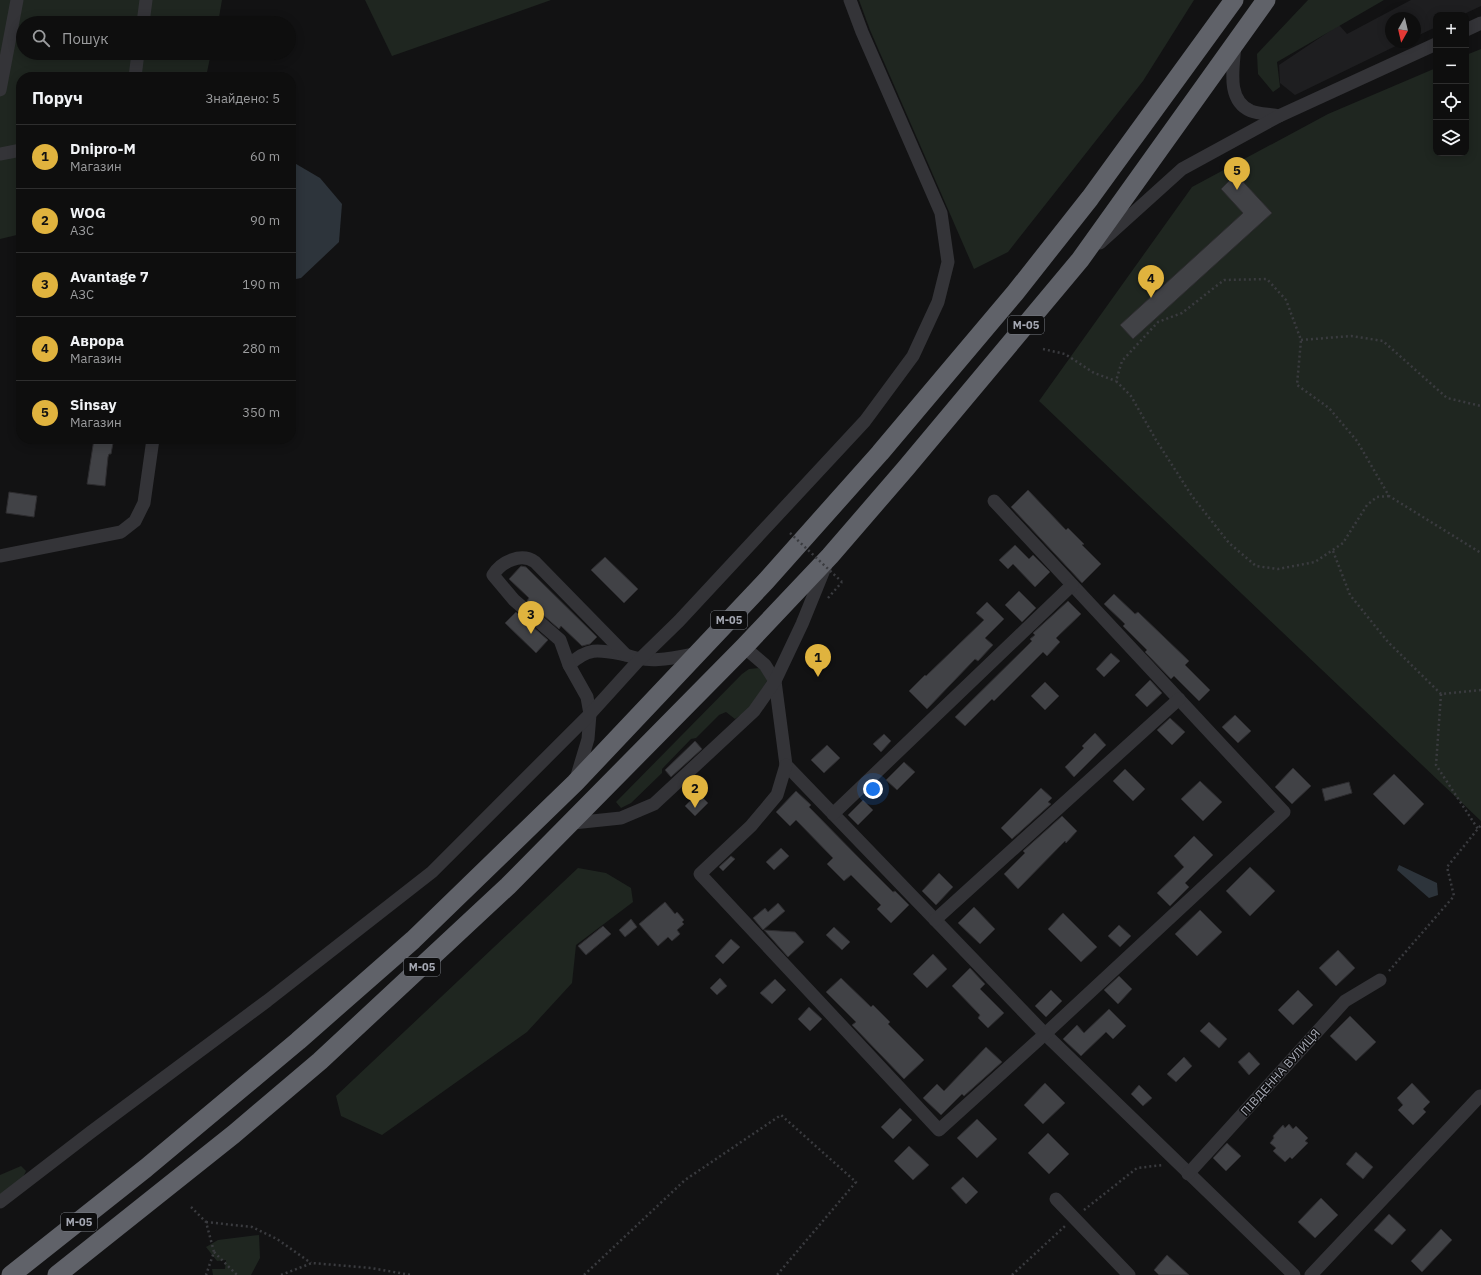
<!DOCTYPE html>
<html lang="uk">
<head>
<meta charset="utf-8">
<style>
  :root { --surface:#0e0e0e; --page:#171717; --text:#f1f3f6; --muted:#9b9c9e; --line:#2e2e2e; --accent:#e0b33e }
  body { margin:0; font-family:"IBM Plex Sans",sans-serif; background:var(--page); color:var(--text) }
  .controls { position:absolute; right:12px; top:12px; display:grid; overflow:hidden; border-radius:8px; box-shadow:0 2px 10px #0003 }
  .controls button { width:36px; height:36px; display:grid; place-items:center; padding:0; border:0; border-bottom:1px solid var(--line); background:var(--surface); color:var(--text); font:20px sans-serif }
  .compass { position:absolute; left:1385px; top:12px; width:36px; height:36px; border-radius:50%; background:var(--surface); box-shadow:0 2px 10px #0003; rotate:188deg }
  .you { position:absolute; left:873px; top:789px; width:14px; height:14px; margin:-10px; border:3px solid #fff; border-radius:50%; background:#1a73e8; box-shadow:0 0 0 6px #1a73e833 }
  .badge { display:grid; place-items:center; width:26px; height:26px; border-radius:50%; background:var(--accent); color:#111; font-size:13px; font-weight:700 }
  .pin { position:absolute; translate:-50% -33px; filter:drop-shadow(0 1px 2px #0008) }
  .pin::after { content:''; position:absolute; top:21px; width:14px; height:12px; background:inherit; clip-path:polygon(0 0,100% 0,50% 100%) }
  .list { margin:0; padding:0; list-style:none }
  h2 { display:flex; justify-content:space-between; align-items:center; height:52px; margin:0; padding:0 16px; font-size:17px }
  h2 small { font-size:13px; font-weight:400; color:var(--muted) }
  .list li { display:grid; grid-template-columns:26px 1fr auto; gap:12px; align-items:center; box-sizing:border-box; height:64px; padding:0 16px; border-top:1px solid var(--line) }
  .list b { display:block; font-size:15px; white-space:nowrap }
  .list p { margin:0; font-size:13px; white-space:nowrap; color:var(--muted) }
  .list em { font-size:13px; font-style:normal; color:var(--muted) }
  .icon { flex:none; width:22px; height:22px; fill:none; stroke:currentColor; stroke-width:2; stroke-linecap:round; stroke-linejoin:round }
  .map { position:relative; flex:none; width:1481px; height:1275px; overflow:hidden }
  .search { position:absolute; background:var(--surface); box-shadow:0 2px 10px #0003; left:16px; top:16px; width:280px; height:44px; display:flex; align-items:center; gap:10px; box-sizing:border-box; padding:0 14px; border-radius:22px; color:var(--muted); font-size:15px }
  .panel { position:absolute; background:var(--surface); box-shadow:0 2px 10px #0003; left:16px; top:72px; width:280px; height:372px; border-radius:16px }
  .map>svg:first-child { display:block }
</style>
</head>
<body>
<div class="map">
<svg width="1481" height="1275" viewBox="0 0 1481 1275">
  <rect width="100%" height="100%" fill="#121213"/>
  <path fill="#1e1e20" d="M1411,0H1481V6L1462,15H1436V27L1415,37V18H1391V42H1404L1295,95L1280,83L1279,65L1339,25L1347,34Z"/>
  <g fill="#1f2620">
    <path d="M0,0H222L218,23H23V53H211L206,77H21V234L0,239Z"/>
    <path d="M365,0H551L392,56Z"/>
    <path d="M859,0H1194L1143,81L1008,252L974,269L870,30Z"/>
    <path d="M1308,0H1384L1277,62L1280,87L1273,92L1258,74L1257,54Z"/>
    <path d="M1481,49V821L1039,401L1192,187L1328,114L1436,68V153H1466V55Z"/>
    <path d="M759,668L769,678L749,709L735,719L726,712L719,715L696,738L691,739L662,769V773L631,803L621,808L616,802L742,674L749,669Z"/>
    <path d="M578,868L606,873L631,888L633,902L576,945L572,983L527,1032L382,1135L341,1116L336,1096Z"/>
    <path d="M21,1166L26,1171L20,1184L0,1197V1175Z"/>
    <path d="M259,1235L260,1258L251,1275H213L212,1269H225L226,1260L217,1261L206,1247L218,1240Z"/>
  </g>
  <g fill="#2d343b">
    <path d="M291,161L320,178L342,204L339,242L301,278L291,280Z"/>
    <path d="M1399,865L1437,883L1438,895L1429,898L1397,870Z"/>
  </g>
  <g fill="#414246" stroke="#2d2c2f">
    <path d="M1236,174L1272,213L1133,339L1120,325L1243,213L1221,189Z"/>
    <path d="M94,439H110V443H113L111,454H109L108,457L105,486L87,484Z"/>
    <path d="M1028,490L1066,530L1068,528L1084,544L1082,545L1101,564L1082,583L1011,507Z"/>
    <path d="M9,492L37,496L34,517L6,513Z"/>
    <path d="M1015,545L1029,559L1033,555L1050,572L1035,587L1013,564L1008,569L999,560Z"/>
    <path d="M605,557L638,589L624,603L591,570Z"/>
    <path d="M521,566L526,567L597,637L590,644L582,646L561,626L559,629L527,601L529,598L509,579Z"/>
    <path d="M1019,591L1036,608L1022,622L1005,605Z"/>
    <path d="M1114,594L1135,614L1138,612L1189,661L1185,665L1210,690L1199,701L1174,676L1171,679L1145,652L1147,650L1123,626L1125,624L1104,604Z"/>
    <path d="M1068,601L1081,614L1056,638L1060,642L1047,656L1043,652L994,701L992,699L965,726L955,717L1032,641L1030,639L1035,635L1033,633Z"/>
    <path d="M987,602L1004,619L985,638L993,645L978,661L975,659L927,709L909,691L925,675L926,676L984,620L976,613Z"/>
    <path d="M516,612L548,640L536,653L505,623Z"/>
    <path d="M1111,653L1120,661L1104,677L1096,669Z"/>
    <path d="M1150,680L1162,693L1147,707L1135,695Z"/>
    <path d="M1045,682L1059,696L1045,710L1031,696Z"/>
    <path d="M1235,715L1251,731L1238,743L1222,727Z"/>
    <path d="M1170,718L1185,732L1172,745L1157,730Z"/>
    <path d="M1095,733L1106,745L1074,777L1065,767L1084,748L1082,746Z"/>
    <path d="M884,734L891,741L881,752L873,744Z"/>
    <path d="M695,741L702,749L671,777L665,770Z"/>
    <path d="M827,745L840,758L824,773L811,760Z"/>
    <path d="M904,762L915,772L897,790L886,780Z"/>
    <path d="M1293,768L1311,786L1292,804L1275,787Z"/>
    <path d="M1125,769L1145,789L1133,801L1113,781Z"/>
    <path d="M1394,774L1424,804L1404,825L1373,794Z"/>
    <path d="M1200,781L1222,802L1203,821L1181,799Z"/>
    <path d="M1349,782L1352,793L1325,801L1322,789Z"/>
    <path d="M1041,788L1052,798L1048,802L1051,804L1012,839L1001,828Z"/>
    <path d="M796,791L811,805L809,807L863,862L893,892L895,891L909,905L891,923L877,909L881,905L851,875L844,881L827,864L833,858L796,820L790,826L776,812Z"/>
    <path d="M698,793L708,803L695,816L685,806Z"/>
    <path d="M863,800L873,810L858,825L848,815Z"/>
    <path d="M1062,816L1077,831L1066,843L1065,841L1018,889L1004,874L1025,853L1023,851Z"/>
    <path d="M1194,836L1213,855L1185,883L1189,887L1170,906L1157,893L1184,867L1174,856Z"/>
    <path d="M781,848L789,856L774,870L766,862Z"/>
    <path d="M731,856L735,859L723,871L719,867Z"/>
    <path d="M1250,867L1275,891L1250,916L1226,891Z"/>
    <path d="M939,873L953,887L936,905L922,891Z"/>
    <path d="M665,902L675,914L677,912L684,920L682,922L684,924L677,930L680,934L672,941L668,937L658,946L639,924Z"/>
    <path d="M778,903L785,911L763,930L753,918L765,908L768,912Z"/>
    <path d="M974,907L995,929L980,944L958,923Z"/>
    <path d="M1200,910L1222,932L1197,956L1175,934Z"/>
    <path d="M1063,913L1097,947L1081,962L1048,929Z"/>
    <path d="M631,919L637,927L625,937L619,930Z"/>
    <path d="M1119,925L1131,936L1120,947L1108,936Z"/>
    <path d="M603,926L611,934L586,955L578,946Z"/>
    <path d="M834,927L850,942L842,950L826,935Z"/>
    <path d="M764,930L795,932L804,942L788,957Z"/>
    <path d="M731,939L740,947L723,964L715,956Z"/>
    <path d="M1338,950L1355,968L1336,986L1319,968Z"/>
    <path d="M933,954L947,969L927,988L913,974Z"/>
    <path d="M970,968L985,984L980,989L1004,1013L988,1028L978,1018L980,1015L952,986Z"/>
    <path d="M1119,976L1132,989L1118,1004L1104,990Z"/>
    <path d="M720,978L727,986L717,995L710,988Z"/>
    <path d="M841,978L871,1007L873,1005L890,1022L888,1024L924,1060L904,1079L852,1025L856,1022L826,992Z"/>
    <path d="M775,979L786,990L772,1004L760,993Z"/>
    <path d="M1051,990L1062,1001L1046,1017L1035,1006Z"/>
    <path d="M1298,990L1313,1005L1293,1025L1278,1010Z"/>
    <path d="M809,1007L822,1019L810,1031L798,1019Z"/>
    <path d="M1109,1009L1126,1026L1113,1039L1106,1032L1081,1056L1063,1039L1077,1025L1084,1033Z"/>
    <path d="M1350,1016L1376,1042L1356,1061L1330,1036Z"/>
    <path d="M1209,1022L1227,1039L1219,1048L1200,1031Z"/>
    <path d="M986,1047L1002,1062L964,1096L962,1094L941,1115L923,1098L937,1084L944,1091Z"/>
    <path d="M1249,1052L1260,1064L1249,1075L1238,1062Z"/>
    <path d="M1184,1057L1192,1066L1176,1082L1167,1074Z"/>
    <path d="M1045,1083L1065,1103L1043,1124L1024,1105Z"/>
    <path d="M1412,1083L1430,1102L1423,1109L1426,1112L1413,1125L1398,1110L1403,1105L1397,1098Z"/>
    <path d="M1139,1085L1152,1098L1143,1106L1131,1094Z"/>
    <path d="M900,1108L912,1120L893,1139L881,1127Z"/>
    <path d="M977,1119L997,1139L977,1158L957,1138Z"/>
    <path d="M1289,1124L1293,1129L1296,1126L1308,1138L1305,1141L1308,1143L1292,1159L1290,1157L1285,1162L1273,1151L1276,1148L1270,1143L1274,1138L1273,1136L1283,1125L1285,1128Z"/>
    <path d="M1048,1133L1069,1154L1049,1174L1028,1153Z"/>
    <path d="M1227,1143L1241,1156L1226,1171L1213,1158Z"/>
    <path d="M909,1146L929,1165L913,1180L894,1161Z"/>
    <path d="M1356,1152L1373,1167L1363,1179L1346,1164Z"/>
    <path d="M963,1177L978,1192L966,1204L951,1188Z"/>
    <path d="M1321,1198L1338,1215L1315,1238L1298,1222Z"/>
    <path d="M1389,1214L1406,1230L1392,1245L1374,1230Z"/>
    <path d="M1441,1229L1452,1240L1422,1272L1411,1261Z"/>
    <path d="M1167,1255L1189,1275H1159L1154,1270Z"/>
  </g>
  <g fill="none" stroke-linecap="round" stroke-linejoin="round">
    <g stroke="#3a3b3f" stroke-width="2.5" stroke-dasharray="2 3" stroke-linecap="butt">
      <path d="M1301,340L1351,336L1383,341L1447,398L1481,406"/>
      <path d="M1043,349L1065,354L1094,373L1116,381"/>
      <path d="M1389,496L1377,497L1367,505L1343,543L1315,562L1278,569L1256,566L1229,543L1192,496L1156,440L1131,396L1116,381L1122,361L1158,322L1182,313L1224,280L1267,279L1286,300L1301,340L1297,385L1329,408L1357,441L1389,496L1481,553"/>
      <path d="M1333,551L1350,595L1388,642L1441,694L1481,690"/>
      <path d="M828,598L842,582"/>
      <path d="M1441,694L1436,765L1478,829"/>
      <path d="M1389,971L1454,896L1447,867L1481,825"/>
      <path d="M191,1207L206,1222L214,1252L206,1275"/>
      <path d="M1084,1210L1137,1168L1163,1165"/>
      <path d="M206,1222L252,1227L277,1239L311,1263"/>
      <path d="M214,1252L237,1275"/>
      <path d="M281,1275L312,1263L371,1268L411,1275"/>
      <path d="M584,1275L685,1180L781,1115L856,1182L777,1275"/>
      <path d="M1012,1275L1065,1226"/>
    </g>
    <g stroke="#343438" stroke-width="13">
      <path d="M143,23L146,0"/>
      <path d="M1466,30L1481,23"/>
      <path d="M1235,44C1234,65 1225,100 1251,111C1259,114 1270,114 1279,116"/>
      <path d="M135,77L138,53"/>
      <path d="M0,90L17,0"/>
      <path d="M0,154L21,150"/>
      <path d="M1100,243L1182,169L1279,116L1436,44"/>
      <path d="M0,556L121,532L135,521L144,503L153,439"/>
      <path d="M744,647L765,665L775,681L786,765L1045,1034L1294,1275"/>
      <path d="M569,665C589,646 600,650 626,655"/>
      <path d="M786,765L777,795L751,826L700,874L939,1130L1045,1034L1284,812L994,501"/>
      <path d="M576,779L588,739L590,714L587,697L569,665L560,640L514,600L493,575C501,562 521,552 535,562L626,655C650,664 673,658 698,653"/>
      <path d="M833,814L1072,585"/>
      <path d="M573,823L621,818L654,804L754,711L775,681L802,624L826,565"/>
      <path d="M935,920L1179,699"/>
      <path d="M1188,1174L1345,1001L1380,980"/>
      <path d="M1056,1199L1129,1275"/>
      <path d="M0,1202L91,1132L267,1001L432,872L590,714L639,660L679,621L865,421L913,356L938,302L948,262L941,213L862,32L850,0"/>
      <path d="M1311,1275L1480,1096"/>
    </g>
    <g stroke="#606269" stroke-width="19">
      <path d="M11,1275L146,1168L298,1041L413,940L575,783L766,581L880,453L1015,293L1090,198L1234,0"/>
      <path d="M57,1275L234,1134L320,1061L508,886L744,647L830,556L906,468L1080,260L1266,0"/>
    </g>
    <path stroke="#3a3b3f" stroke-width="2.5" stroke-dasharray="2 3" stroke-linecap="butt" d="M790,533L842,582"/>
  </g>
  <g text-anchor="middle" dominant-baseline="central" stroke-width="3" stroke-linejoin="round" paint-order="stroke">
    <g fill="#0d0d0e" stroke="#777a82" stroke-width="1">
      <rect x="1008" y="316" width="36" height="18" rx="3"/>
      <rect x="711" y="611" width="36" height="18" rx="3"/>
      <rect x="404" y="958" width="36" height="18" rx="3"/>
      <rect x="61" y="1213" width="36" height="18" rx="3"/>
    </g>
    <g font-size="11" font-weight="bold" fill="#a5a8b3">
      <text x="1026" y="325">М-05</text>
      <text x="729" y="620">М-05</text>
      <text x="422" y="967">М-05</text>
      <text x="79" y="1222">М-05</text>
    </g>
    <g font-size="12" fill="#a5a8b3" stroke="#0d0d0e">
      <text transform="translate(1280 1072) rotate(-48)">ПІВДЕННА ВУЛИЦЯ</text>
    </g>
  </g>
</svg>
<div class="controls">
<button>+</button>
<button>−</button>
<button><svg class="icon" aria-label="locate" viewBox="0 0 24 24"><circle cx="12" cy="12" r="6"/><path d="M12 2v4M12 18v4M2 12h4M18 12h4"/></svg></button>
<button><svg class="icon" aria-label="layers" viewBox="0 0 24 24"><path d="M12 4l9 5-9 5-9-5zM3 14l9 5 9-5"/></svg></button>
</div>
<svg class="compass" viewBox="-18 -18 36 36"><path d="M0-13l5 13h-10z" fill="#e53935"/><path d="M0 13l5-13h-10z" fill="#9b9c9e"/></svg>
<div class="you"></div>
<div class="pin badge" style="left:818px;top:677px">1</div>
<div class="pin badge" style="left:695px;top:808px">2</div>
<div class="pin badge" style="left:531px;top:634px">3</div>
<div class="pin badge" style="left:1151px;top:298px">4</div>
<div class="pin badge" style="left:1237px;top:190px">5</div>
<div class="search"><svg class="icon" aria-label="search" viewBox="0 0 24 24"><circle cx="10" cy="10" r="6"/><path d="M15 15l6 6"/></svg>Пошук</div>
<section class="panel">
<h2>Поруч<small>Знайдено: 5</small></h2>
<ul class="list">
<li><span class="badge">1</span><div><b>Dnipro-M</b><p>Магазин</p></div><em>60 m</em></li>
<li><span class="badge">2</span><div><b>WOG</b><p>АЗС</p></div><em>90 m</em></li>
<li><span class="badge">3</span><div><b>Avantage 7</b><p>АЗС</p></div><em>190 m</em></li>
<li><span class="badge">4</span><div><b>Аврора</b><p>Магазин</p></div><em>280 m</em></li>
<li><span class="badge">5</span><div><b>Sinsay</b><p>Магазин</p></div><em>350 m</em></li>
</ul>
</section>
</div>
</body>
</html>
